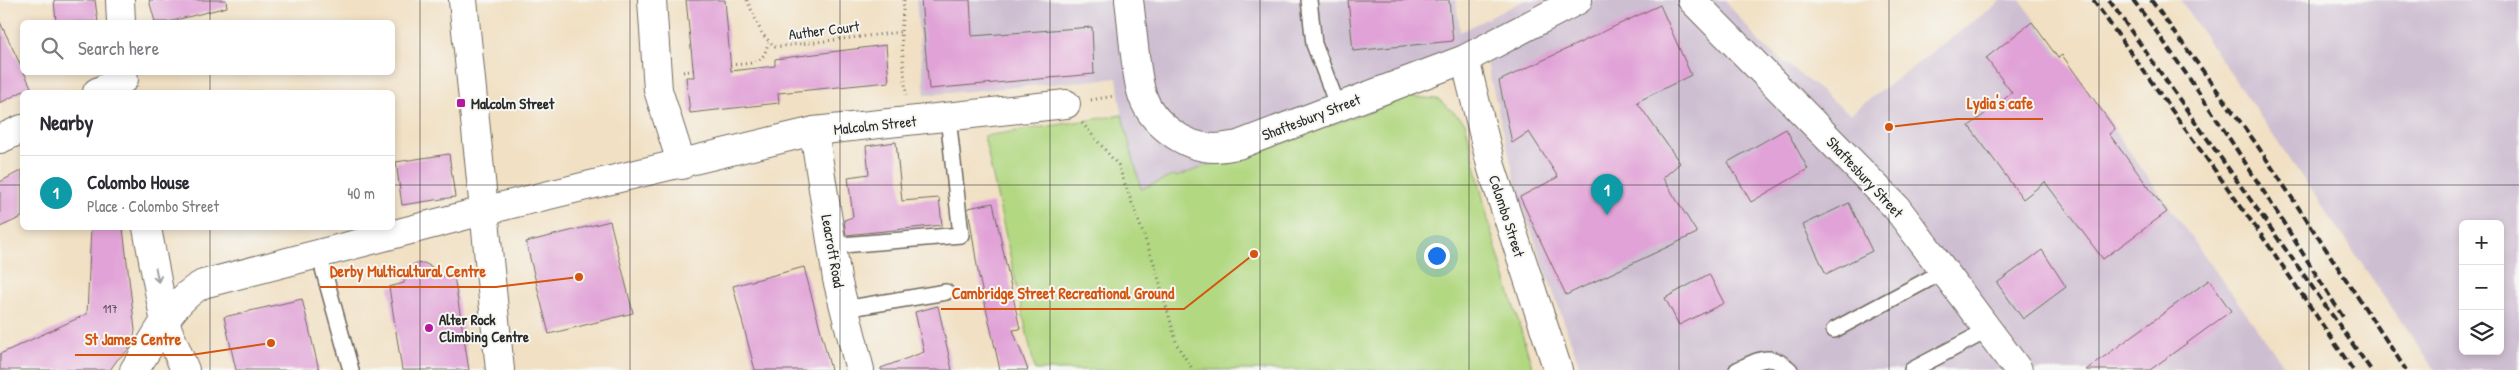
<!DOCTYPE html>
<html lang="en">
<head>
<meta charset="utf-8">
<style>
  :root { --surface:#fff; --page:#f7f7f7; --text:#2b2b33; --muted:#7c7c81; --line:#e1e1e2; --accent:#0f766e }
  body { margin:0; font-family:"Patrick Hand",sans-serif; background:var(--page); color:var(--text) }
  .controls { position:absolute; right:15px; bottom:15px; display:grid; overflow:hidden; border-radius:8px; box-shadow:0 2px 8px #0003 }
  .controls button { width:45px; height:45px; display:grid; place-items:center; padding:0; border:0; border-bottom:1px solid var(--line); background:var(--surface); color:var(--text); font:25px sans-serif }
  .you { position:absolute; left:1436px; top:255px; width:18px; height:18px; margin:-12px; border:4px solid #fff; border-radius:50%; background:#1a73e8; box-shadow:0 0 0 8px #1a73e833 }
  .badge { display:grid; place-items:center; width:32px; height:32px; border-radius:50%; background:var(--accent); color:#fff; font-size:16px; font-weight:700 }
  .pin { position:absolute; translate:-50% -41px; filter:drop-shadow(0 1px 2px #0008) }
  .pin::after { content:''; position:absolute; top:26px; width:18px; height:15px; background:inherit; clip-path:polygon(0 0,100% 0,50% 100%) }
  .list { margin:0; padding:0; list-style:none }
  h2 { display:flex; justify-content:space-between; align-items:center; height:65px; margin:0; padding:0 20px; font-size:21px }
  h2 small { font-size:16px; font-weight:400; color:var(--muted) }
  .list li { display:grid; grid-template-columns:32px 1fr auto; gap:15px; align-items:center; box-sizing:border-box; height:75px; padding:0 20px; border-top:1px solid var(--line) }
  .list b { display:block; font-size:19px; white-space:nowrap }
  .list p { margin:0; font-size:16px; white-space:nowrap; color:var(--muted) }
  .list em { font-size:16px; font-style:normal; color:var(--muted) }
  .icon { flex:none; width:28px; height:28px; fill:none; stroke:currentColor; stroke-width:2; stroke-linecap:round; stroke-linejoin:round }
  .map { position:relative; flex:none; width:2519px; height:370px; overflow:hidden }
  .search { position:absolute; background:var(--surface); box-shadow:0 2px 8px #0003; left:20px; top:20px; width:375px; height:55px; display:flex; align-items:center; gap:12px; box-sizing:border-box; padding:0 18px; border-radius:8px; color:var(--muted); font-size:19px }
  .panel { position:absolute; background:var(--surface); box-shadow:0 2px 8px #0003; left:20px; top:90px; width:375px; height:140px; border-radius:8px }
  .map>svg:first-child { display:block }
</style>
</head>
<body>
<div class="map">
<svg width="2519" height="370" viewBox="0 0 2519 370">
  <rect width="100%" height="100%" fill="#f6f6f2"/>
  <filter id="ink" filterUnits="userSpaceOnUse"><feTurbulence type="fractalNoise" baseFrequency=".02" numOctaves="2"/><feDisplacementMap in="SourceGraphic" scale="10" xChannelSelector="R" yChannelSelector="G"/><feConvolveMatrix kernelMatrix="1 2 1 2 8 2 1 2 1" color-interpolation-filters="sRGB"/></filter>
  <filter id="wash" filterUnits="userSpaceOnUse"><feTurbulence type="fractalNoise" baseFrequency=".0096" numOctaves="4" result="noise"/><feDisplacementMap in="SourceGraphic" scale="20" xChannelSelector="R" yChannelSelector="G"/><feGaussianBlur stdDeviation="1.12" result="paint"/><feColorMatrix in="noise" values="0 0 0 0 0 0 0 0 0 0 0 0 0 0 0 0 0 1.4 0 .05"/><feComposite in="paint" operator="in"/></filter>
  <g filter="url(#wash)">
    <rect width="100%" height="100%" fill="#f1e0c3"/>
    <g fill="#cebed1" fill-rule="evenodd">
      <path d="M916,0H1456L1460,32L1525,0H1725L1761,44L1850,114L2002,0H2020L2287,370H1581L1519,196L1486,60L1141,190L1122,115L1117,78L925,95Z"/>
      <path d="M2180,0H2519V370H2435ZM2463,224H2500V351H2463Z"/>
    </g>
    <path fill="#b2d882" stroke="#6e8256" d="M1411,97L1438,99L1465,122L1490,228L1533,370H1035L984,136L1122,115L1141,189L1175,175L1176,177L1230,157L1231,159Z"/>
    <g id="blocks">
      <g fill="#e1a3d7">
        <path d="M54,0H95L98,22H56Z"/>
        <path d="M149,0H226L227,7L168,22H155Z"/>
        <path d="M686,0H725L731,71L775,66V59L886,45L889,82L778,93L779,103L690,113L686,77H694Z"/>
        <path d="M921,0H970L972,36L1092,27L1094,74L929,89Z"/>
        <path d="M1348,0H1449L1453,41L1353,51Z"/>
        <path d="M1660,5L1691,75L1637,102L1680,163L1663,178L1697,233L1566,295L1520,197L1558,177L1529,132L1512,143L1499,81Z"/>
        <path d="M0,22L31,87L0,103Z"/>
        <path d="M2032,22L2058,58L2062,55L2115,129L2109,134L2167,212L2103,259L2045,182L2023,199L1969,126L2012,93L1986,58Z"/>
        <path d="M1786,129L1808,169L1751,202L1728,162Z"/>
        <path d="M896,142L902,201L939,198L942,225L846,235L844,220L853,217L848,177L869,174L866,146Z"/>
        <path d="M449,154L455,197L402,205L396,162Z"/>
        <path d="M22,170V217L0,227V182Z"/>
        <path d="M993,203L1020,329L1013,330L1028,370H1000L978,272L968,208Z"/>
        <path d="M1849,203L1872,251L1826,274L1803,225Z"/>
        <path d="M610,221L633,313L549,334L526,242Z"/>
        <path d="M91,228H123L135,330L133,343L128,350L117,360L110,370H0V354L87,314Z"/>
        <path d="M2042,250L2066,287L2023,319L1997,283Z"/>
        <path d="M424,263L432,267L440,276H454L469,370H402L389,287L404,283L407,271L414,264Z"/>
        <path d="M804,267L831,370H755L733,286Z"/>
        <path d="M1709,274L1724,303L1679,325L1665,298Z"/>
        <path d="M2209,280L2231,311L2150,370H2086Z"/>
        <path d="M302,299L319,370H236L224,317Z"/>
        <path d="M938,306L952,370H881V368L924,352L915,312Z"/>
      </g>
    </g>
  </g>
  <g filter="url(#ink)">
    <use href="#blocks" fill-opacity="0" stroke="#706a60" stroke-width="1"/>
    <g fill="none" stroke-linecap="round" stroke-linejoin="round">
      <defs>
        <g id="service">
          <path d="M1309,0L1314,44L1338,107"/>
          <path d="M831,246L961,235L948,117"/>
          <path d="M319,254L351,370"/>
          <path d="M844,309L946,292"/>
          <path d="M1834,330L1944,271"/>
          <path d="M1737,370C1759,360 1770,351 1790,370"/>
          <path d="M1912,370L1988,330"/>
        </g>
        <g id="minor">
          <path d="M120,0L121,22"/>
          <path d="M652,0L658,90L682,165"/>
          <path d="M1129,0C1133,30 1134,62 1141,91C1149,122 1184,148 1215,148C1223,148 1231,146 1238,145L1465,59L1578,0"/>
          <path d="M1692,0L1896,207L2018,370"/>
          <path d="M1465,59L1492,169L1558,370"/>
          <path d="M97,92L124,79"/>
          <path d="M814,131L837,279L860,370"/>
          <path d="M0,139L22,129"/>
          <path d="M147,228L165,323L185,370"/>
          <path d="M134,370C155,341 170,301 203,284L483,211L814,131L1066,104"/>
        </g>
        <path id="tertiary" d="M463,0L500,370"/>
      </defs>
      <use href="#service" stroke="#706a60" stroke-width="18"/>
      <use href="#minor" stroke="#706a60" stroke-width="30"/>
      <use href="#tertiary" stroke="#706a60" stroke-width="30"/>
      <g stroke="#706a60" stroke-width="3" stroke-dasharray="1 4" stroke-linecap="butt">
        <path d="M747,0L762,34L775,47L901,32"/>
        <path d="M904,0L901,32L906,95"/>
        <path d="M730,65C751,63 764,66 768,42"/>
        <path d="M683,72L697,70"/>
        <path d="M1091,100L1114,96"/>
        <path d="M1082,123L1118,165L1155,266L1177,345L1193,370"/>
      </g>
      <use href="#service" stroke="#fff" stroke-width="15"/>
      <use href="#minor" stroke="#fff" stroke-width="28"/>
      <use href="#tertiary" stroke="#fff" stroke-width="28"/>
      <g stroke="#2b2b2b" stroke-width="4" stroke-dasharray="8 4" stroke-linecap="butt">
        <path d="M2093,0L2269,246L2353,370"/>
        <path d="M2109,0L2371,370"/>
        <path d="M2133,0C2209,101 2275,210 2343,317"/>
        <path d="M2151,0L2255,142L2406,370"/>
      </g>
    </g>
    <defs><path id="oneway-shaft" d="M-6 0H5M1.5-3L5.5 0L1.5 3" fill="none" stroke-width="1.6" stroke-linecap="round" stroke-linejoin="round" transform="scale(1.25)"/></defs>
    <use stroke="#a0a0a0" href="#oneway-shaft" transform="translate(157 275) rotate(79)"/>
  </g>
  <path fill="none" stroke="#2b2b2b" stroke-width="1" stroke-opacity="0.55" d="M210,0V22M420,0V370M630,0V370M840,0V370M1050,0V370M1260,0V370M1469,0V370M1679,0V370M1889,0V370M2099,0V370M2309,0V370M210,72V92M0,185H22M392,185H2519M210,228V370"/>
  <g fill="#b5179e" stroke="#f6f6f2" stroke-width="2">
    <rect x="456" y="98" width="10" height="10" rx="2.5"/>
    <circle cx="429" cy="328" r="5"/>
  </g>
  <g text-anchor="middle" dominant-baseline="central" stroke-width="4" stroke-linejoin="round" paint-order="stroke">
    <g font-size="12" fill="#584956">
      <text x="110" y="308">117</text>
    </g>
    <g font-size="15" fill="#2b2b2b" stroke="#f6f6f2">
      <text transform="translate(824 30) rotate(-7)">Auther Court</text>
      <text transform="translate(1311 117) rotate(-21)">Shaftesbury Street</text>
      <text transform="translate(875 125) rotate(-6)">Malcolm Street</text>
      <text transform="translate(1865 177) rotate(47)">Shaftesbury Street</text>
      <text transform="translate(1507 216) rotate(72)">Colombo Street</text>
      <text transform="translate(833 251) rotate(80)">Leacroft Road</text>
    </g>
    <g font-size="15" font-weight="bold" fill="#2b2b2b" stroke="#f6f6f2" text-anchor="start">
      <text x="471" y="103">Malcolm Street</text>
      <text x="439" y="319">Alter Rock<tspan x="439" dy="17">Climbing Centre</tspan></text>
    </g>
  </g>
  <path fill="none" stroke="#d5540f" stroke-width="2" d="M1889 127L1957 119H2043M579 277L496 287H320M1254 254L1184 309H941M271 343L191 355H75"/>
  <g fill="#d5540f" stroke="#f6f6f2" stroke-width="2">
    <circle cx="1889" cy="127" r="5"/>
    <circle cx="579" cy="277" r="5"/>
    <circle cx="1254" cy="254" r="5"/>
    <circle cx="271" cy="343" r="5"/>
  </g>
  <g font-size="16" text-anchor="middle" font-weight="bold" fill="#d5540f" stroke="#f6f6f2" stroke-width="4" stroke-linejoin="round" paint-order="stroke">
    <text x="2000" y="109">Lydia's cafe</text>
    <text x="408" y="277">Derby Multicultural Centre</text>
    <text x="1063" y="299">Cambridge Street Recreational Ground</text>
    <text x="133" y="345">St James Centre</text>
  </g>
</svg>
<div class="controls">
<button>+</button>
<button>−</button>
<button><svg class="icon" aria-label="layers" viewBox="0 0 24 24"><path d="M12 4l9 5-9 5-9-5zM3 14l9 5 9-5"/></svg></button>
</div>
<div class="you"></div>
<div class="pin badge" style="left:1607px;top:215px;background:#0f9aa8">1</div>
<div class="search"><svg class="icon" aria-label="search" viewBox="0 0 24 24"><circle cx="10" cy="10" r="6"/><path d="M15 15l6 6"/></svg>Search here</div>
<section class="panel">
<h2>Nearby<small></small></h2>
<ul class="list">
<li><span class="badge" style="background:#0f9aa8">1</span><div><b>Colombo House</b><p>Place · Colombo Street</p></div><em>40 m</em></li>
</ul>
</section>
</div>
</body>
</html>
